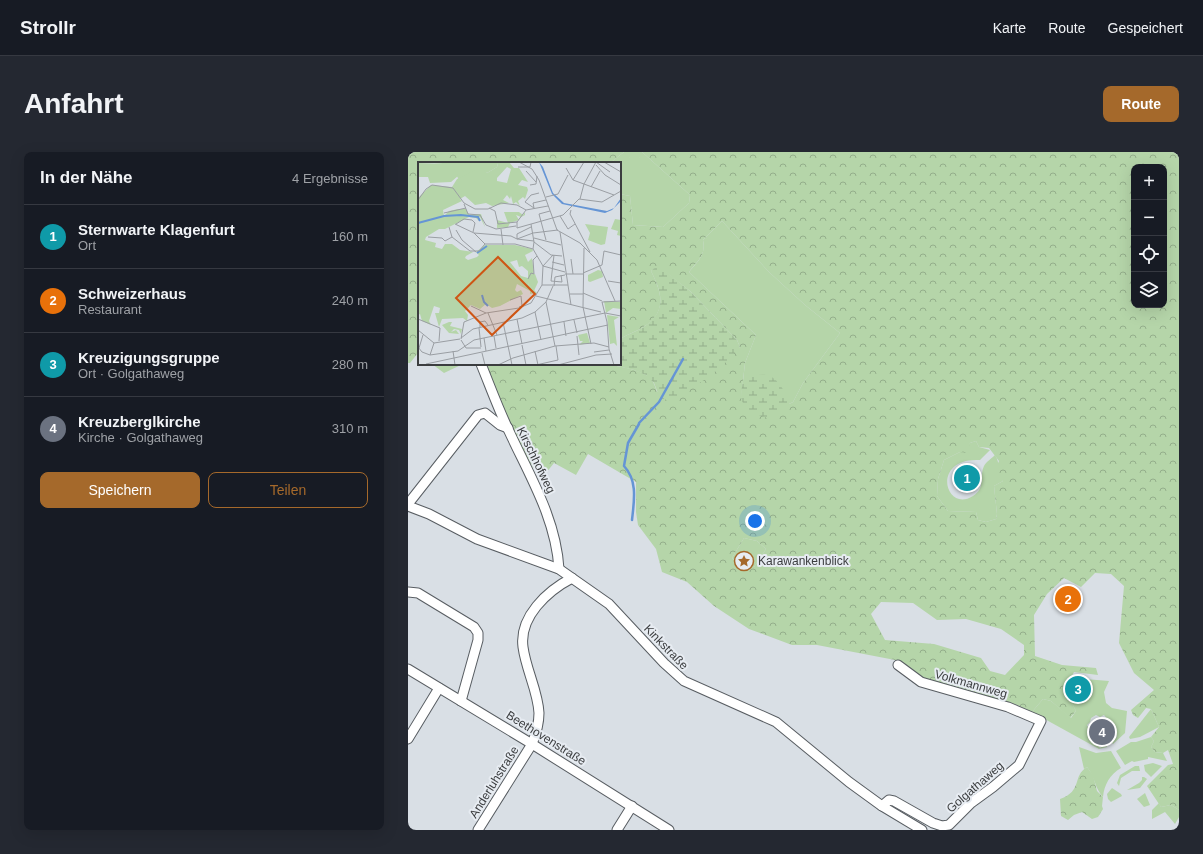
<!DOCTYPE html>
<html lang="de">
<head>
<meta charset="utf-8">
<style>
  :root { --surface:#171b24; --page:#242831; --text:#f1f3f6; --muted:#9ea1a6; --line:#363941; --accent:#a5692b }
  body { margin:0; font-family:Arial,sans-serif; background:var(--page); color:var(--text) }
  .controls { position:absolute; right:12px; top:12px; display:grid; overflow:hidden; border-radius:8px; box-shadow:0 4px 16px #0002 }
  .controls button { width:36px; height:36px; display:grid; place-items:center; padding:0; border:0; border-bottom:1px solid var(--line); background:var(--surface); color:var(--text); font:20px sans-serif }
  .you { position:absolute; left:347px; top:369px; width:14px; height:14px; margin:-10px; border:3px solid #fff; border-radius:50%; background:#1a73e8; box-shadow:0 0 0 6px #1a73e833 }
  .badge { display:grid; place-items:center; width:26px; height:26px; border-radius:50%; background:var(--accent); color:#fff; font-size:13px; font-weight:700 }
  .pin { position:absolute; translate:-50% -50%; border:2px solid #fff; box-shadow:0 1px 4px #0006 }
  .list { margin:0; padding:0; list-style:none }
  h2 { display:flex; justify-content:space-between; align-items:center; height:52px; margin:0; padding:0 16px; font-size:17px }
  h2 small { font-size:13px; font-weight:400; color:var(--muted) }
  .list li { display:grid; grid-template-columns:26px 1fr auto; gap:12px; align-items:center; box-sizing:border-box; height:64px; padding:0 16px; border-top:1px solid var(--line) }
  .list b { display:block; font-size:15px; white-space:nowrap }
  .list p { margin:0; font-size:13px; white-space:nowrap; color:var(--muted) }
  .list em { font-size:13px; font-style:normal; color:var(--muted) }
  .actions { display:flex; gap:8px; padding:12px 16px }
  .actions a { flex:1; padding:9px 0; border:1px solid var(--accent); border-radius:8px; text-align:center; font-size:14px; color:var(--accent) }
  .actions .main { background:var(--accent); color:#fff }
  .icon { flex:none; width:22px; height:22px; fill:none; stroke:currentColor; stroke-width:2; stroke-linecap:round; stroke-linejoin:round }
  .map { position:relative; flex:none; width:771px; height:678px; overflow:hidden; border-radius:8px }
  header { display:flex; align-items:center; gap:24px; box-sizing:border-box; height:56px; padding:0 20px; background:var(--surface); border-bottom:1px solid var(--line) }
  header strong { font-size:19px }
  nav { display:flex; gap:22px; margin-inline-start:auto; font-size:14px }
  .intro { display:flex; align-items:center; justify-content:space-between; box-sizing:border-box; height:96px; padding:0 24px }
  h1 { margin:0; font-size:28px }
  .button { padding:10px 18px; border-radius:8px; background:var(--accent); color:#fff; font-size:14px; font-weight:700 }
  main { display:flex; gap:24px; padding:0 24px }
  aside { flex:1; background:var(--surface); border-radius:8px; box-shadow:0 4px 16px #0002 }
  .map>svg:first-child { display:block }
</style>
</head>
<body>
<header>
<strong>Strollr</strong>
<nav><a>Karte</a><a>Route</a><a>Gespeichert</a></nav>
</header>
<div class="intro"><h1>Anfahrt</h1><a class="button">Route</a></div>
<main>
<aside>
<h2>In der Nähe<small>4 Ergebnisse</small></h2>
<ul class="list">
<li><span class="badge" style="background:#0f9aa8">1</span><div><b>Sternwarte Klagenfurt</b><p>Ort</p></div><em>160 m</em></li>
<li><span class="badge" style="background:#e8710a">2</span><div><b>Schweizerhaus</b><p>Restaurant</p></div><em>240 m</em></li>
<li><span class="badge" style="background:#0f9aa8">3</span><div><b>Kreuzigungsgruppe</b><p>Ort · Golgathaweg</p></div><em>280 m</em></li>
<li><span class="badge" style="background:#6b7280">4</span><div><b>Kreuzberglkirche</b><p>Kirche · Golgathaweg</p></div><em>310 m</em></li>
</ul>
<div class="actions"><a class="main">Speichern</a><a>Teilen</a></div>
</aside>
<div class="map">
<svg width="771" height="678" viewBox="0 0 771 678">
  <defs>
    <pattern id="forest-crowns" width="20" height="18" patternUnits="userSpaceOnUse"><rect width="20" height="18" fill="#b5d5a9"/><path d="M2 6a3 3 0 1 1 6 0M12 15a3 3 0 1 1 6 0" fill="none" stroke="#94ae8b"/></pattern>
    <pattern id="wetland-marsh" width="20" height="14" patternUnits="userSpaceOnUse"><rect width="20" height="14" fill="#b5d5a9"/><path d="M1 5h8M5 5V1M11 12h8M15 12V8" fill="none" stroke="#94ae8b"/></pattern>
  </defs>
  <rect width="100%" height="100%" fill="#d9dfe5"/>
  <g fill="#b5d5a9">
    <path d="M216,0H234L282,43L281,51L255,75L225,73L222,44L212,42V11H202Z"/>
    <path d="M314,69L361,120L397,153L432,181L395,231L385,250L381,252L333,247L337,211L348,183L281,120C290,109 298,103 295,88Z"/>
    <path d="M568,289L571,295L582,298L572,308C522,305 537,362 565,344C578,336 571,325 576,314C578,310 584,306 587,303C593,312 589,321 595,329L586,334L589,362L588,367L578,370L570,368L568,360L540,359L529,344L530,327L536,308L552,300L562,291Z"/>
    <path d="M336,386L349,389L358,397L346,415C335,414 332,415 324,406Z"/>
    <path d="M665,526L701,529L696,540L698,551L704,556L719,559L717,581L705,592L703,589L709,585L706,579L703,580L697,570L700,568L696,563L692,565L688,563L683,566L682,570L679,573L682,579L684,578L690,588L688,590L692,596L698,592L699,595L691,597L624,560L635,547L643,549L663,566L668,559L657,538L662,528L665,534L663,540L666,544L669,545L676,541L678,535L674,531H669Z"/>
    <path d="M743,557L751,575L732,585L722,587L721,585Z"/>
    <path d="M743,585L746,589L743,595L747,600L755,601L759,609L740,605V607L726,610L724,609L717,613L708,599L723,590H728Z"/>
    <path d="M671,595L688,601L703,599L713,616C702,622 696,633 695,645C687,637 687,625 679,615L676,617Z"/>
    <path d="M745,611L754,614L743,625L737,619L736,613Z"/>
    <path d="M727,614H731L732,619H724L713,626L711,634L709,631L712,623Z"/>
    <path d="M734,625H736L739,627L732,636L719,638L731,631L734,628Z"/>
    <path d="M704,636L713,642L714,644L703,650L700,647L699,642Z"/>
    <path d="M737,641L742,653L736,655L729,647Z"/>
    <path d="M751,651L753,655L763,653L771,658V665L767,672L757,660L744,667V658Z"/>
  </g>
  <g fill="url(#forest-crowns)" fill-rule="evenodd">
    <path d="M0,0H216L202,11H11V202L10,201L2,211H0Z"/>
    <path d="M234,0H771V658L763,653L753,655L739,634L760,613L765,612L760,598L755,601L747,600L743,595L746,589L743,585L751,575L743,557L738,556L730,566L725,563L723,558L746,538L726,521L711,491L716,434L703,422L687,421L673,435L656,426L639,442L626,463L627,504L654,513L688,516L690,523L666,520L657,537L668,559L662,566L643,549L635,547L624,560L609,553L540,532L521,529L487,508L409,493H384L341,477L306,454L279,430L254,420L248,397L230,373L228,360V330L180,302L168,323L146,311L134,326C114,307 84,240 79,212C115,212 210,205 238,223C244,226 247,233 249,240L332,195L329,188L282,139L250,114L243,119C253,139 260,159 237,174C230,179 220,182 212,187V42L222,44L225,73L255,75L281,51L282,43ZM726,15H756V153H726ZM314,69L361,120L397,153L432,181L395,231L385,250L381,252L333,246L337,211L348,183L281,120C290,108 298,104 295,88ZM568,289L571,295L581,296L591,309L587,318L588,324L595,329L586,334L589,362L588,367L578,370L570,368L568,360L540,359L529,344L530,327L536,308L552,300L559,301L562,291ZM336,386L349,389L358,397L346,415C335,414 332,415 324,406ZM473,450L505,451L529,468L558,467L593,477L616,493V503L597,523L582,519L573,506L526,492L477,488L463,462Z"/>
    <path d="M24,212H55L36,221Z"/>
    <path d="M679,615L685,623L689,639L695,645L694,654L695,657L690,665L684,667L674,660L666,663L660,668L653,664L652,647C675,639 664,624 679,615Z"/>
  </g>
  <g fill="url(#wetland-marsh)">
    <path d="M250,113L282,139L329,188L332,195C308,222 292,232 260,249L251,244L246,231L238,223L226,218L201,212H212V187C220,182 230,179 237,174C260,158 253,139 243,119Z"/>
    <path d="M342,223C347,224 353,222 358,223C370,225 379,242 381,252L366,267C355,266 334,258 333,245C333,240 334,234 335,229Z"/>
  </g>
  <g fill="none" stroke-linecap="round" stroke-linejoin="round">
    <g stroke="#6595d5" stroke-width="2.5">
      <path d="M231,271L251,250L275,207"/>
      <path d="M224,368C226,349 230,329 216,314L220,291L231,272"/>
    </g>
    <defs>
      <g id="minor">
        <path d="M73,212C82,234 90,256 100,277C121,323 148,366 151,417"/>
        <path d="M0,352L70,263L77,261L92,273L100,276"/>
        <path d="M0,354L21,362L69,387L151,417L201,452L256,511L276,529L368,570L441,630L474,654L514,678"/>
        <path d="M0,440L10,441L66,475L70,481V488L53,549"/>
        <path d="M0,517L124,592L261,678"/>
        <path d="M0,587L31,536"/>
        <path d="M474,654L481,648L486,649L525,671L534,674L541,673L563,651L585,635L611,613L633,569L600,555L513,530L490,513"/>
        <path d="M70,678L124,592C128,582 131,572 131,561C130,539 118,518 115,495C111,465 139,439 164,426"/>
        <path d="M209,678L224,654"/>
      </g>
    </defs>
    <use href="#minor" stroke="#585d62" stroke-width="11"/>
    <use href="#minor" stroke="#fff" stroke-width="9"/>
  </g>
  <defs>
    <symbol id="sight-ring" viewBox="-11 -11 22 22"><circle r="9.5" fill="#e7ecf2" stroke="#a5692b" stroke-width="1.5"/><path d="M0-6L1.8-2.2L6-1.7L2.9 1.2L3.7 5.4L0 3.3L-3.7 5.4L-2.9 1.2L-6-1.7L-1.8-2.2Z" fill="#a5692b"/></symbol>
  </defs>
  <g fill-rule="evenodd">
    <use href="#sight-ring" x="325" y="398" width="22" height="22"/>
  </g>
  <g text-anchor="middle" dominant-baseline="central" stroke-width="4" stroke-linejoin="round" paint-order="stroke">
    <g font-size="12" fill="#3b3d3f" stroke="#e7ecf2">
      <text transform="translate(128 308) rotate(64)">Kirschhofweg</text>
      <text transform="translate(258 495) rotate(46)">Kinkstraße</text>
      <text transform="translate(563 532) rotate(16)">Volkmannweg</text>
      <text transform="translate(138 586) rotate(32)">Beethovenstraße</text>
      <text transform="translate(86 630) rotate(-58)">Anderluhstraße</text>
      <text transform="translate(567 635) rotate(-41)">Golgathaweg</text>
    </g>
    <g font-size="12" fill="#3b3d3f" stroke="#e7ecf2" text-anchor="start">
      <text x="350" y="409">Karawankenblick</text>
    </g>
  </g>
  <g transform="translate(10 10)">
    <rect width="203" height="203" fill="#d9dfe5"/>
    <path d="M70,0L80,1L79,5L69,11L64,8L56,10L41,18L33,3L16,1ZM40,47H48L51,53L26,54L31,49ZM197,57L203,58V74L199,73L200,69L193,67ZM180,108L184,109L185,115L172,120L170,119V113ZM169,171L172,181L161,183L165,179H162L160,173Z" fill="#b5d5a9"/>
    <path d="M40,0H50L53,5L45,10ZM91,0L96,6H101L110,20L104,18L100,23L109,25L110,28L107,37L105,35L100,39L102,44L98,40L95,42L93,34L92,37L89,33L85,38L91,41L74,44L68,41L57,43L47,34L42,37L44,39L25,48L26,54L63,52L67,65L62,55H60L61,59L58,56L51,55L27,67H21L8,75L7,78L18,81L17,85L24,87L27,82H34L42,88L55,90L48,94L47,96L50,98L59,95L61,93L58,90L67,83H97L114,87L115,89L107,93L110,100L114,96L116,112L110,122L119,131L112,132V129L99,122L97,128L99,130L103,128L105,132L82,144L74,146L68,142L62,147L53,143L47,149L50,153L49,159L45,156L24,157L21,165L17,151H21L22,146L16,144L11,159L13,163L4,159L2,152L0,153V36L13,23L34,25L39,17L57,8L64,6L69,11L79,5L80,1ZM89,5L93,7L89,21L79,19V16ZM99,98L101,105L104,104L110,109V116L103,114L92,100ZM0,1L33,2L40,14L33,20L12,21L10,15H0ZM86,50H101L105,53L107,50V53L103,55L98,53L101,58L92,61L90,65L79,66V58L90,61ZM31,160H34L32,164L44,167L43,172L41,168L36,167L33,170L38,168L41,172L31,171L24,163Z" fill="#b5d5a9" fill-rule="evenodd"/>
    <path d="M167,62L190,65L187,82L183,83L170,78L172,71ZM186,139L203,140V147L195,146L188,151ZM189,153L201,155L196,158L199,184L196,181L192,182Z" fill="#b5d5a9"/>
    <path d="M113,112H117L120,120L116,129L110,122Z" fill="#b5d5a9"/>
    <path d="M121,0L125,5L135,31L146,41L189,49L196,46L203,36V39L194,48L187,51L144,42L134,32Z" fill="#6595d5"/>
    <path fill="none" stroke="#6595d5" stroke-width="2" d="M0,61L26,54L43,53L60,55L62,59M59,91L69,84M64,133L66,140L70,144"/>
    <path fill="none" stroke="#9a9ea3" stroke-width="1" d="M101,0L114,7L121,18L139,68L162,81L179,98L197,139M178,0L192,10M186,0L203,10M178,3L187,13L203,23M100,5H112L113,0M148,6L155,18L196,33M108,9L118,20M155,18L166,0M112,23L118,22L119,14M173,25L182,9M8,27L14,23L35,26L46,41L57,47H70L83,41L99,43L108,48L130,44M128,35L140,32L150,13M162,37L166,22L178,0M0,38L8,27M46,42L50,52L62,53L68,63L78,67L98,64M71,46L77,49L80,62L99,60M116,46L107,40L113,33L121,31M116,46L115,41L128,38M108,48L99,60V66L145,53L161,37L184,40L203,29M153,48L152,52L172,90M26,51L48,46M142,54L150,67L157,62M37,62L56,71L67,82M38,62L46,57L54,58L57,61L55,70M113,62L116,80L115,87L125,104L147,110M31,65L34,75L52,89H61L67,82M113,65L99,72V77L116,79M83,67L85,83M38,68L44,78L58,90M142,70L153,143M56,71L93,74L99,77L115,71L140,68M10,75L24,76L27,79L34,75M116,76L143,83M128,78L121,52L132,49M116,80L133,93L144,94M67,82H97L115,87M166,86L165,145L173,182M136,93L133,119L144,120L143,113M153,97L155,112M134,100L146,103M125,104L135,93M165,111L184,103L186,89L203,93M147,112H165M110,117L113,111L116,112L115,98L119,94M190,119L203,121M124,123H150M136,124L137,115L147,113M165,131L184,139M152,132H165M118,134L183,150M92,138L103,134L104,144L101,145M128,140L137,184M53,144L68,151M117,150L123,178M70,151L79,173M187,151L203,154M0,157L22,166L21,179M99,157L104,182M156,158L159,171M85,160L94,203M146,160L148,174M62,165V160L67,159L70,163M61,166L63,185M0,168L16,181M76,174L78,186M159,174L161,193M43,176L55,167L104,156L117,150L128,140L135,124M66,176L68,189M43,177L46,160L68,151L101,146L113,141L124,123L125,104M43,178L48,186H63M16,181L42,177M104,183L108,203M0,185L4,190L12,193L40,189L56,178L187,151M1,186L5,173M35,189L37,203M117,189L120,203M176,190L191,188M64,191L67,203M12,193L16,181M8,202L190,163M80,203L95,196L137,184L176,181L191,185M118,203L140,198L138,184M140,203L178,193L194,192M196,203L191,187L189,160L184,140L203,139"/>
    <path fill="#ce5514" fill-opacity="0.15" stroke="#ce5514" stroke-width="2" d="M80,95L117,132L74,173L38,136Z"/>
    <rect width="203" height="203" fill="none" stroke="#3b3d3f" stroke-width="2"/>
  </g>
</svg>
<div class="controls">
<button>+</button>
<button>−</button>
<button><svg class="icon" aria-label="locate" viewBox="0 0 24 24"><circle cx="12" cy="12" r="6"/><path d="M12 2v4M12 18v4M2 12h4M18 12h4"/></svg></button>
<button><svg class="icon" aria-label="layers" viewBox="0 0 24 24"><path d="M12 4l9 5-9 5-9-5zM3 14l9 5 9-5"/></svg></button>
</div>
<div class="you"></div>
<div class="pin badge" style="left:559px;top:326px;background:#0f9aa8">1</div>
<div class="pin badge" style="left:660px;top:447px;background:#e8710a">2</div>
<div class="pin badge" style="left:670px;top:537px;background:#0f9aa8">3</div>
<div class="pin badge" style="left:694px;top:580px;background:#6b7280">4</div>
</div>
</main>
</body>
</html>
